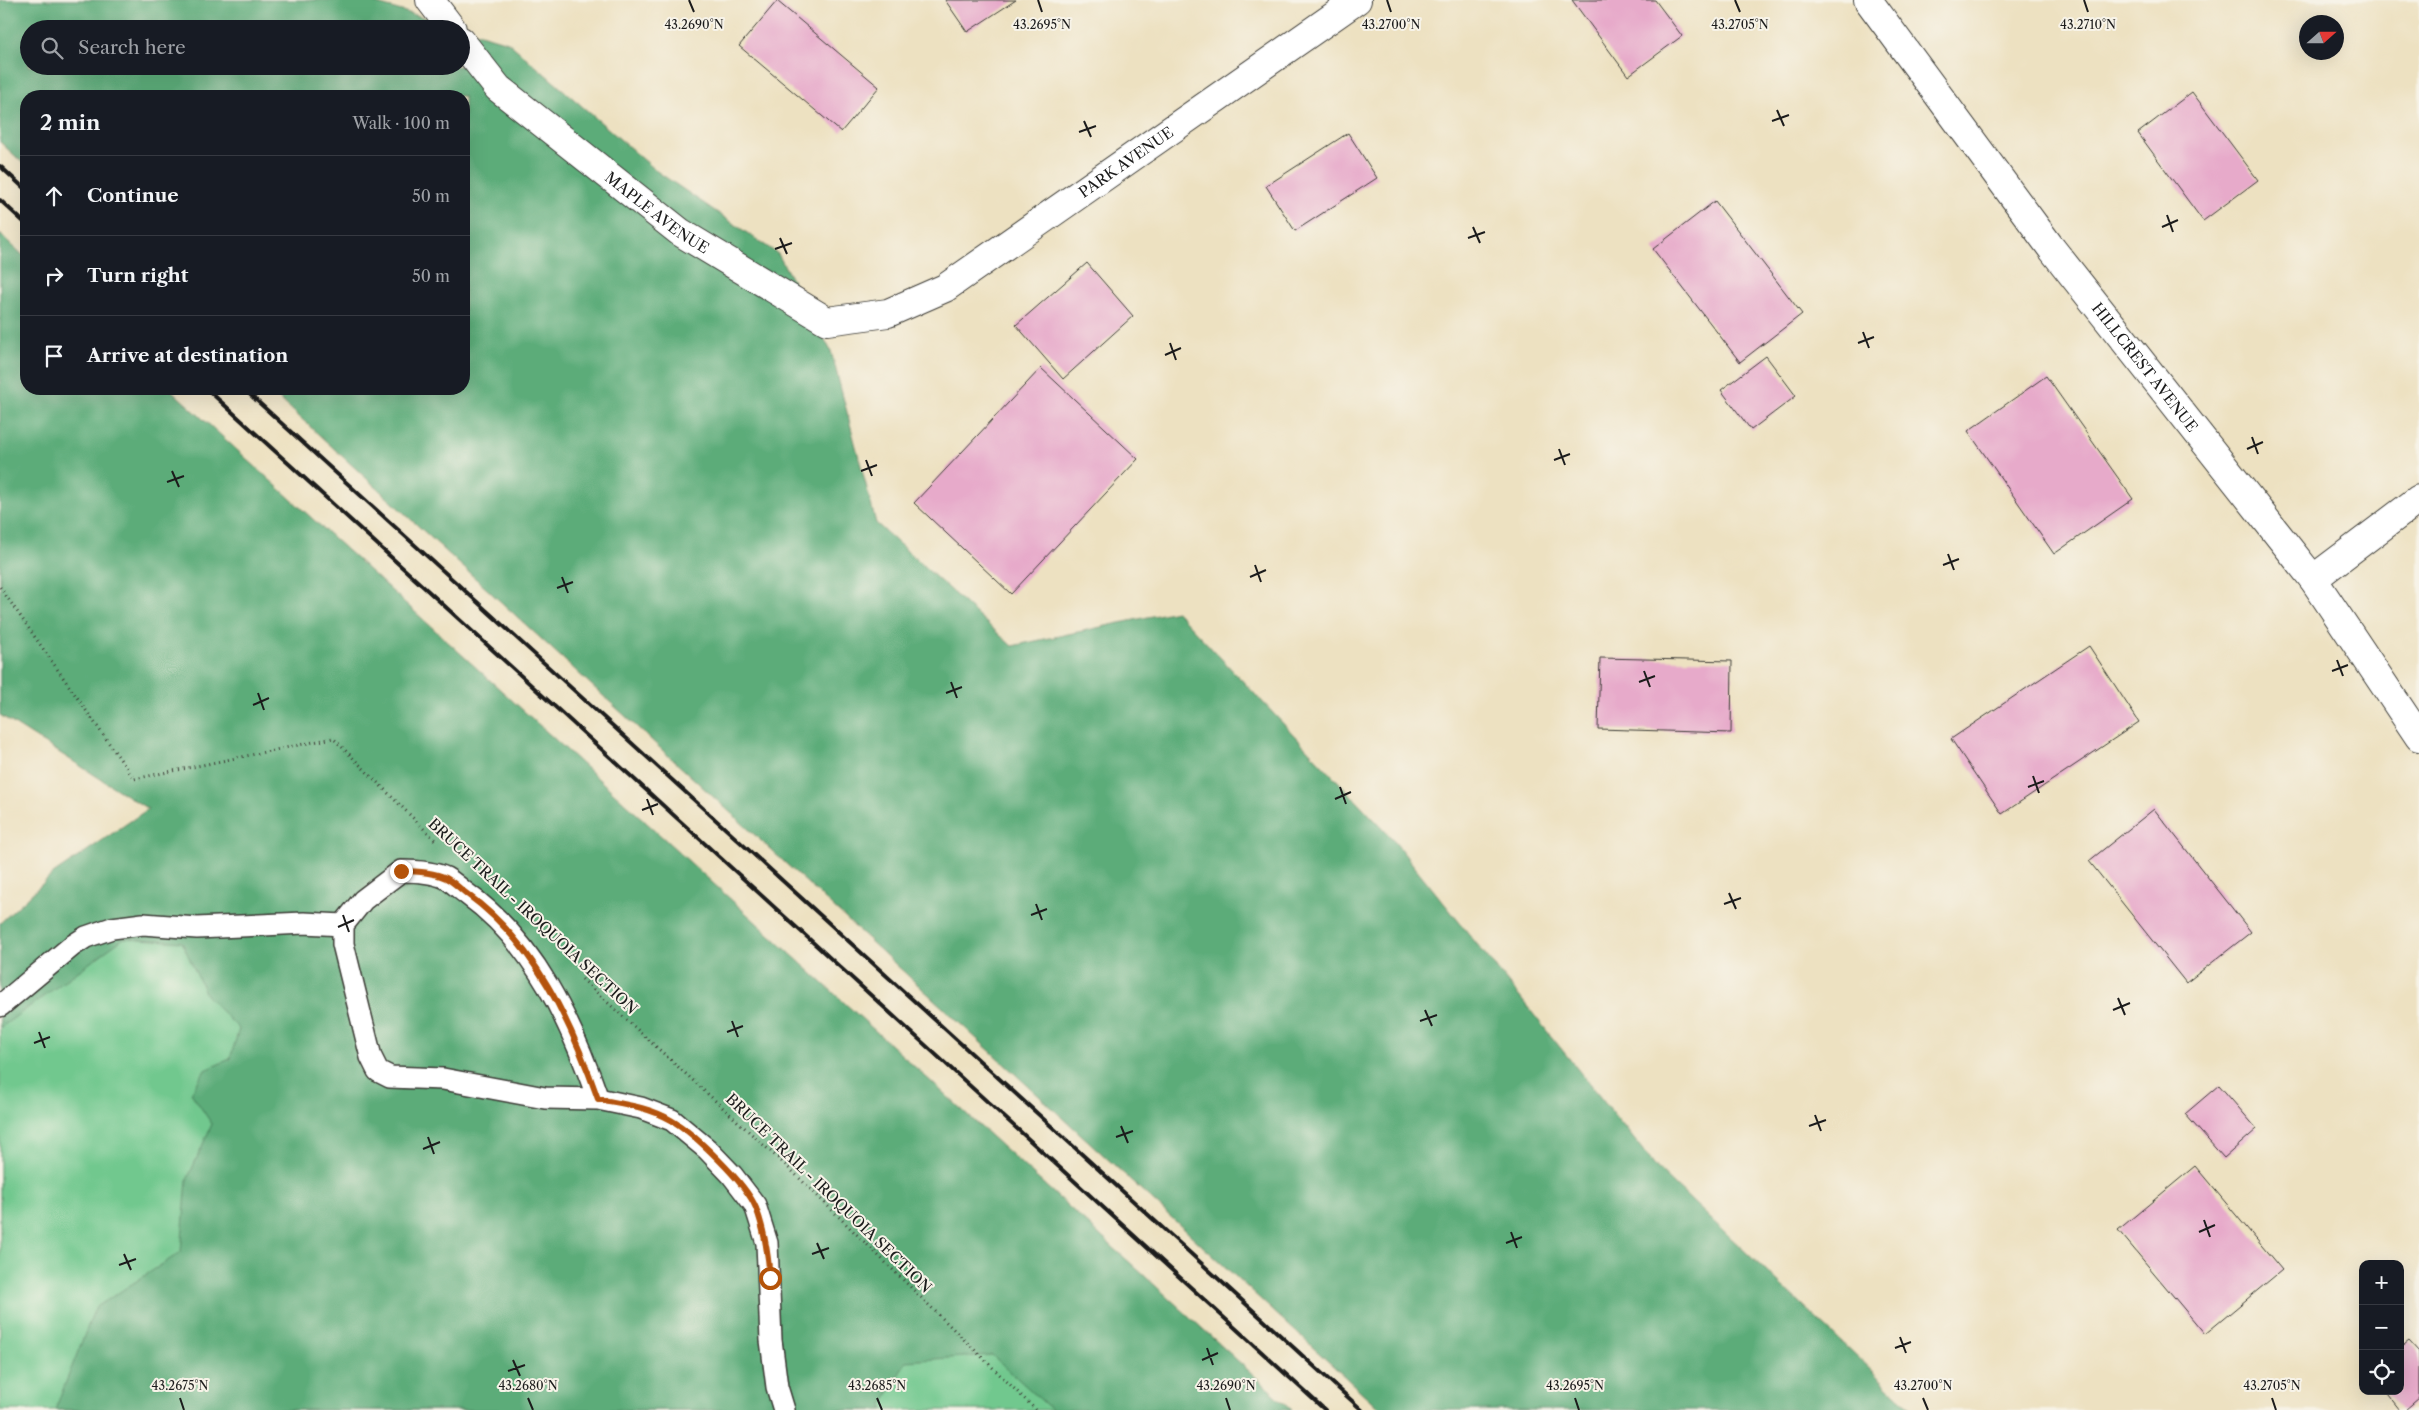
<!DOCTYPE html>
<html lang="en">
<head>
<meta charset="utf-8">
<style>
  :root { --surface:#171b24; --page:#20242c; --text:#f1f3f6; --muted:#9ea1a6; --line:#363941 }
  body { margin:0; font-family:"Libre Caslon Text",serif; background:var(--page); color:var(--text) }
  .controls { position:absolute; right:15px; bottom:15px; display:grid; overflow:hidden; border-radius:10px; box-shadow:0 5px 20px #0002 }
  .controls button { width:45px; height:45px; display:grid; place-items:center; padding:0; border:0; border-bottom:1px solid var(--line); background:var(--surface); color:var(--text); font:25px sans-serif }
  .compass { position:absolute; left:2299px; top:15px; width:45px; height:45px; border-radius:50%; background:var(--surface); box-shadow:0 5px 20px #0002; rotate:69deg }
  .stop { position:absolute; width:15px; height:15px; margin:-11px; border:4px solid #b45309; border-radius:50%; background:#fff }
  .stop.end { background:#b45309; border-color:#fff; box-shadow:0 1px 5px #0008 }
  .list { margin:0; padding:0; list-style:none }
  h2 { display:flex; justify-content:space-between; align-items:center; height:65px; margin:0; padding:0 20px; font-size:21px }
  h2 small { font-size:16px; font-weight:400; color:var(--muted) }
  .list li { display:grid; grid-template-columns:32px 1fr auto; gap:15px; align-items:center; box-sizing:border-box; height:80px; padding:0 20px; border-top:1px solid var(--line) }
  .list b { display:block; font-size:19px; white-space:nowrap }
  .list em { font-size:16px; font-style:normal; color:var(--muted) }
  .icon { flex:none; width:28px; height:28px; fill:none; stroke:currentColor; stroke-width:2; stroke-linecap:round; stroke-linejoin:round }
  .map { position:relative; flex:none; width:2419px; height:1410px; overflow:hidden }
  .search { position:absolute; background:var(--surface); box-shadow:0 5px 20px #0002; left:20px; top:20px; width:450px; height:55px; display:flex; align-items:center; gap:12px; box-sizing:border-box; padding:0 18px; border-radius:28px; color:var(--muted); font-size:19px }
  .panel { position:absolute; background:var(--surface); box-shadow:0 5px 20px #0002; left:20px; top:90px; width:450px; height:305px; border-radius:20px }
  .map>svg:first-child { display:block }
</style>
</head>
<body>
<div class="map">
<svg width="2419" height="1410" viewBox="0 0 2419 1410">
  <rect width="100%" height="100%" fill="#f7f3e8"/>
  <filter id="ink" filterUnits="userSpaceOnUse"><feTurbulence type="fractalNoise" baseFrequency=".02" numOctaves="2"/><feDisplacementMap in="SourceGraphic" scale="10" xChannelSelector="R" yChannelSelector="G"/><feConvolveMatrix kernelMatrix="1 2 1 2 8 2 1 2 1" color-interpolation-filters="sRGB"/></filter>
  <filter id="wash" filterUnits="userSpaceOnUse"><feTurbulence type="fractalNoise" baseFrequency=".0096" numOctaves="4" result="noise"/><feDisplacementMap in="SourceGraphic" scale="20" xChannelSelector="R" yChannelSelector="G"/><feGaussianBlur stdDeviation="1.12" result="paint"/><feColorMatrix in="noise" values="0 0 0 0 0 0 0 0 0 0 0 0 0 0 0 0 0 1.4 0 .05"/><feComposite in="paint" operator="in"/></filter>
  <g filter="url(#wash)">
    <rect width="100%" height="100%" fill="#ede1c1"/>
    <path fill="#71c88e" stroke="#467255" d="M326,752L1059,1410H0V967Z"/>
    <g fill="#5cac79" stroke="#3c644a" fill-rule="evenodd">
      <path d="M0,0H364L508,42L658,172L778,254L831,351L876,523L1012,646L1176,611L1390,836L1658,1169L1913,1410H1381L269,389H464V96H26V166L0,142ZM29,29H461V66H29Z"/>
      <path d="M0,234L26,258V389H170L1292,1410H1052L992,1355L906,1361L883,1404V1410H55L95,1308L181,1252L187,1180L212,1124L191,1093L205,1070L230,1059L239,1029L206,995L182,942L124,938L0,1028V923L53,874L148,809L0,715Z"/>
    </g>
    <g id="blocks">
      <g fill="#e7aaca">
        <path d="M945,0H1016L967,32Z"/>
        <path d="M1572,0H1655L1682,36L1628,76Z"/>
        <path d="M777,1L879,87L841,132L739,46Z"/>
        <path d="M2192,92L2258,180L2203,221L2138,133Z"/>
        <path d="M1348,133L1377,178L1295,231L1266,186Z"/>
        <path d="M1715,201L1802,314L1740,362L1653,249Z"/>
        <path d="M1087,263L1133,316L1063,379L1016,325Z"/>
        <path d="M1766,356L1796,396L1751,430L1721,390Z"/>
        <path d="M1041,368L1138,459L1011,594L914,503Z"/>
        <path d="M2046,376L2133,499L2054,554L1968,431Z"/>
        <path d="M2089,646L2139,722L2002,814L1951,739Z"/>
        <path d="M1600,658L1732,661L1731,733L1598,729Z"/>
        <path d="M2154,809L2251,932L2186,983L2089,861Z"/>
        <path d="M2219,1085L2257,1129L2224,1158L2185,1114Z"/>
        <path d="M2195,1166L2282,1270L2205,1334L2118,1230Z"/>
        <path d="M2409,1341L2419,1352V1398L2405,1410H2400L2385,1391H2400V1348Z"/>
      </g>
    </g>
  </g>
  <g filter="url(#ink)">
    <use href="#blocks" fill-opacity="0" stroke="#3b3a35" stroke-width="1"/>
    <g fill="none" stroke-linecap="round" stroke-linejoin="round">
      <defs>
        <g id="lane">
          <path d="M0,1006L72,946L86,937L112,928L143,924L197,928L304,923L343,925"/>
          <path d="M598,1099C571,1022 535,943 467,894C460,889 453,882 446,878C433,872 416,871 401,871L363,900L343,925V944L371,1057L378,1071L390,1077L443,1079L545,1098L598,1099L641,1108L672,1120L707,1149L732,1175L755,1205L767,1243L771,1340L777,1387L784,1410"/>
        </g>
        <g id="street">
          <path d="M430,0L452,29"/>
          <path id="s1" d="M1868,0L2052,249L2313,579L2419,737"/>
          <path id="s2" d="M461,41L498,88L680,232L827,321L888,313L945,288L1357,0"/>
          <path d="M2313,579L2419,499"/>
        </g>
      </defs>
      <use href="#lane" stroke="#3b3a35" stroke-width="24"/>
      <use href="#street" stroke="#3b3a35" stroke-width="30"/>
      <g stroke="#3b3a35" stroke-width="3" stroke-dasharray="1 4" stroke-linecap="butt">
        <path d="M0,587L134,779L333,738L437,842"/>
        <path d="M582,979L792,1171L1036,1410"/>
      </g>
      <use href="#lane" stroke="#fff" stroke-width="21"/>
      <use href="#street" stroke="#fff" stroke-width="28"/>
      <g stroke="#1c1c1c" stroke-width="4">
        <path d="M0,166L26,190"/>
        <path d="M0,200L26,224"/>
        <path d="M207,389L1325,1410"/>
        <path d="M244,389L1362,1410"/>
      </g>
    </g>
  </g>
  <g fill="none" stroke-linecap="round" stroke-linejoin="round" filter="url(#ink)">
    <path stroke="#b45309" stroke-width="6" d="M401,871C416,871 433,872 446,878C454,882 460,889 467,894C535,943 571,1022 598,1099C623,1104 649,1107 671,1120C694,1133 746,1183 756,1208C765,1231 768,1253 770,1278"/>
  </g>
  <path fill="none" stroke="#1c1c1c" stroke-width="2" d="M689,0L694,12M1038,0L1042,12M1387,0L1391,12M1735,0L1740,12M2084,0L2088,12M1777,110L1784,126M1084,121L1091,137M1772,121L1789,115M1079,132L1096,126M2167,215L2173,232M1473,227L1480,243M2162,227L2178,220M780,238L787,254M1468,238L1485,232M775,249L792,243M1863,332L1869,348M1170,343L1176,360M1858,343L1874,337M1165,355L1181,348M2252,437L2258,454M1559,449L1565,465M2247,449L2263,442M866,460L872,476M1554,460L1570,454M172,471L179,487M861,471L877,465M167,482L184,476M1948,554L1954,570M1255,565L1261,582M1943,565L1959,559M562,577L568,593M1250,577L1266,570M557,588L573,582M2337,660L2343,676M1644,671L1650,687M2332,671L2348,665M951,682L957,698M1639,682L1655,676M258,693L264,710M946,693L962,687M253,705L269,698M2033,776L2039,793M1340,787L1346,804M2028,787L2044,781M647,799L653,815M1335,799L1351,792M642,810L658,804M1729,893L1736,909M1036,904L1042,920M1724,904L1741,898M343,915L349,932M1031,915L1047,909M338,927L354,920M2118,998L2125,1015M1425,1010L1432,1026M2113,1010L2130,1003M732,1021L738,1037M1420,1021L1437,1015M39,1032L45,1048M727,1032L743,1026M34,1043L50,1037M1815,1115L1821,1131M1121,1126L1128,1143M1809,1126L1826,1120M428,1137L434,1154M1116,1137L1133,1131M423,1149L440,1142M2204,1220L2210,1237M1511,1232L1517,1248M2199,1232L2215,1225M817,1243L824,1259M1506,1243L1522,1237M124,1254L131,1270M812,1254L829,1248M119,1265L136,1259M1900,1337L1906,1353M1207,1348L1213,1365M1895,1348L1911,1342M513,1360L520,1376M1202,1360L1218,1353M508,1371L525,1365M180,1398L184,1410M528,1398L533,1410M877,1398L882,1410M1226,1398L1230,1410M1575,1398L1579,1410M1923,1398L1928,1410M2272,1398L2276,1410"/>
  <g text-anchor="middle" dominant-baseline="central" stroke-width="4" stroke-linejoin="round" paint-order="stroke">
    <g font-size="15" fill="#1c1c1c" stroke="#f7f3e8">
      <text stroke="none"><textPath href="#s2" startOffset="808">PARK AVENUE</textPath></text>
      <text stroke="none"><textPath href="#s2" startOffset="262">MAPLE AVENUE</textPath></text>
      <text stroke="none"><textPath href="#s1" startOffset="460">HILLCREST AVENUE</textPath></text>
      <text transform="translate(533 916) rotate(43)">BRUCE TRAIL - IROQUOIA SECTION</text>
      <text transform="translate(829 1193) rotate(44)">BRUCE TRAIL - IROQUOIA SECTION</text>
    </g>
  </g>
  <g font-size="12" text-anchor="middle" fill="#1c1c1c" stroke="#f7f3e8" stroke-width="4" stroke-linejoin="round" paint-order="stroke">
    <text x="2088" y="29">43.2710°N</text>
    <text x="694" y="29">43.2690°N</text>
    <text x="1042" y="29">43.2695°N</text>
    <text x="1391" y="29">43.2700°N</text>
    <text x="1740" y="29">43.2705°N</text>
    <text x="180" y="1390">43.2675°N</text>
    <text x="528" y="1390">43.2680°N</text>
    <text x="877" y="1390">43.2685°N</text>
    <text x="1226" y="1390">43.2690°N</text>
    <text x="1575" y="1390">43.2695°N</text>
    <text x="1923" y="1390">43.2700°N</text>
    <text x="2272" y="1390">43.2705°N</text>
  </g>
</svg>
<div class="controls">
<button>+</button>
<button>−</button>
<button><svg class="icon" aria-label="locate" viewBox="0 0 24 24"><circle cx="12" cy="12" r="6"/><path d="M12 2v4M12 18v4M2 12h4M18 12h4"/></svg></button>
</div>
<svg class="compass" viewBox="-18 -18 36 36"><path d="M0-13l5 13h-10z" fill="#e53935"/><path d="M0 13l5-13h-10z" fill="#9ea1a6"/></svg>
<div class="stop" style="left:770px;top:1278px"></div>
<div class="stop end" style="left:401px;top:871px"></div>
<div class="search"><svg class="icon" aria-label="search" viewBox="0 0 24 24"><circle cx="10" cy="10" r="6"/><path d="M15 15l6 6"/></svg>Search here</div>
<section class="panel">
<h2>2 min<small>Walk · 100 m</small></h2>
<ul class="list">
<li><svg class="icon" aria-label="ahead" viewBox="0 0 24 24"><path d="M12 20V5M6 11l6-6 6 6"/></svg><div><b>Continue</b></div><em>50 m</em></li>
<li><svg class="icon" aria-label="right" viewBox="0 0 24 24"><path d="M7 20v-9h11M14 6l5 5-5 5"/></svg><div><b>Turn right</b></div><em>50 m</em></li>
<li><svg class="icon" aria-label="arrive" viewBox="0 0 24 24"><path d="M6 21V4h12l-3 4 3 4H6"/></svg><div><b>Arrive at destination</b></div></li>
</ul>
</section>
</div>
</body>
</html>
